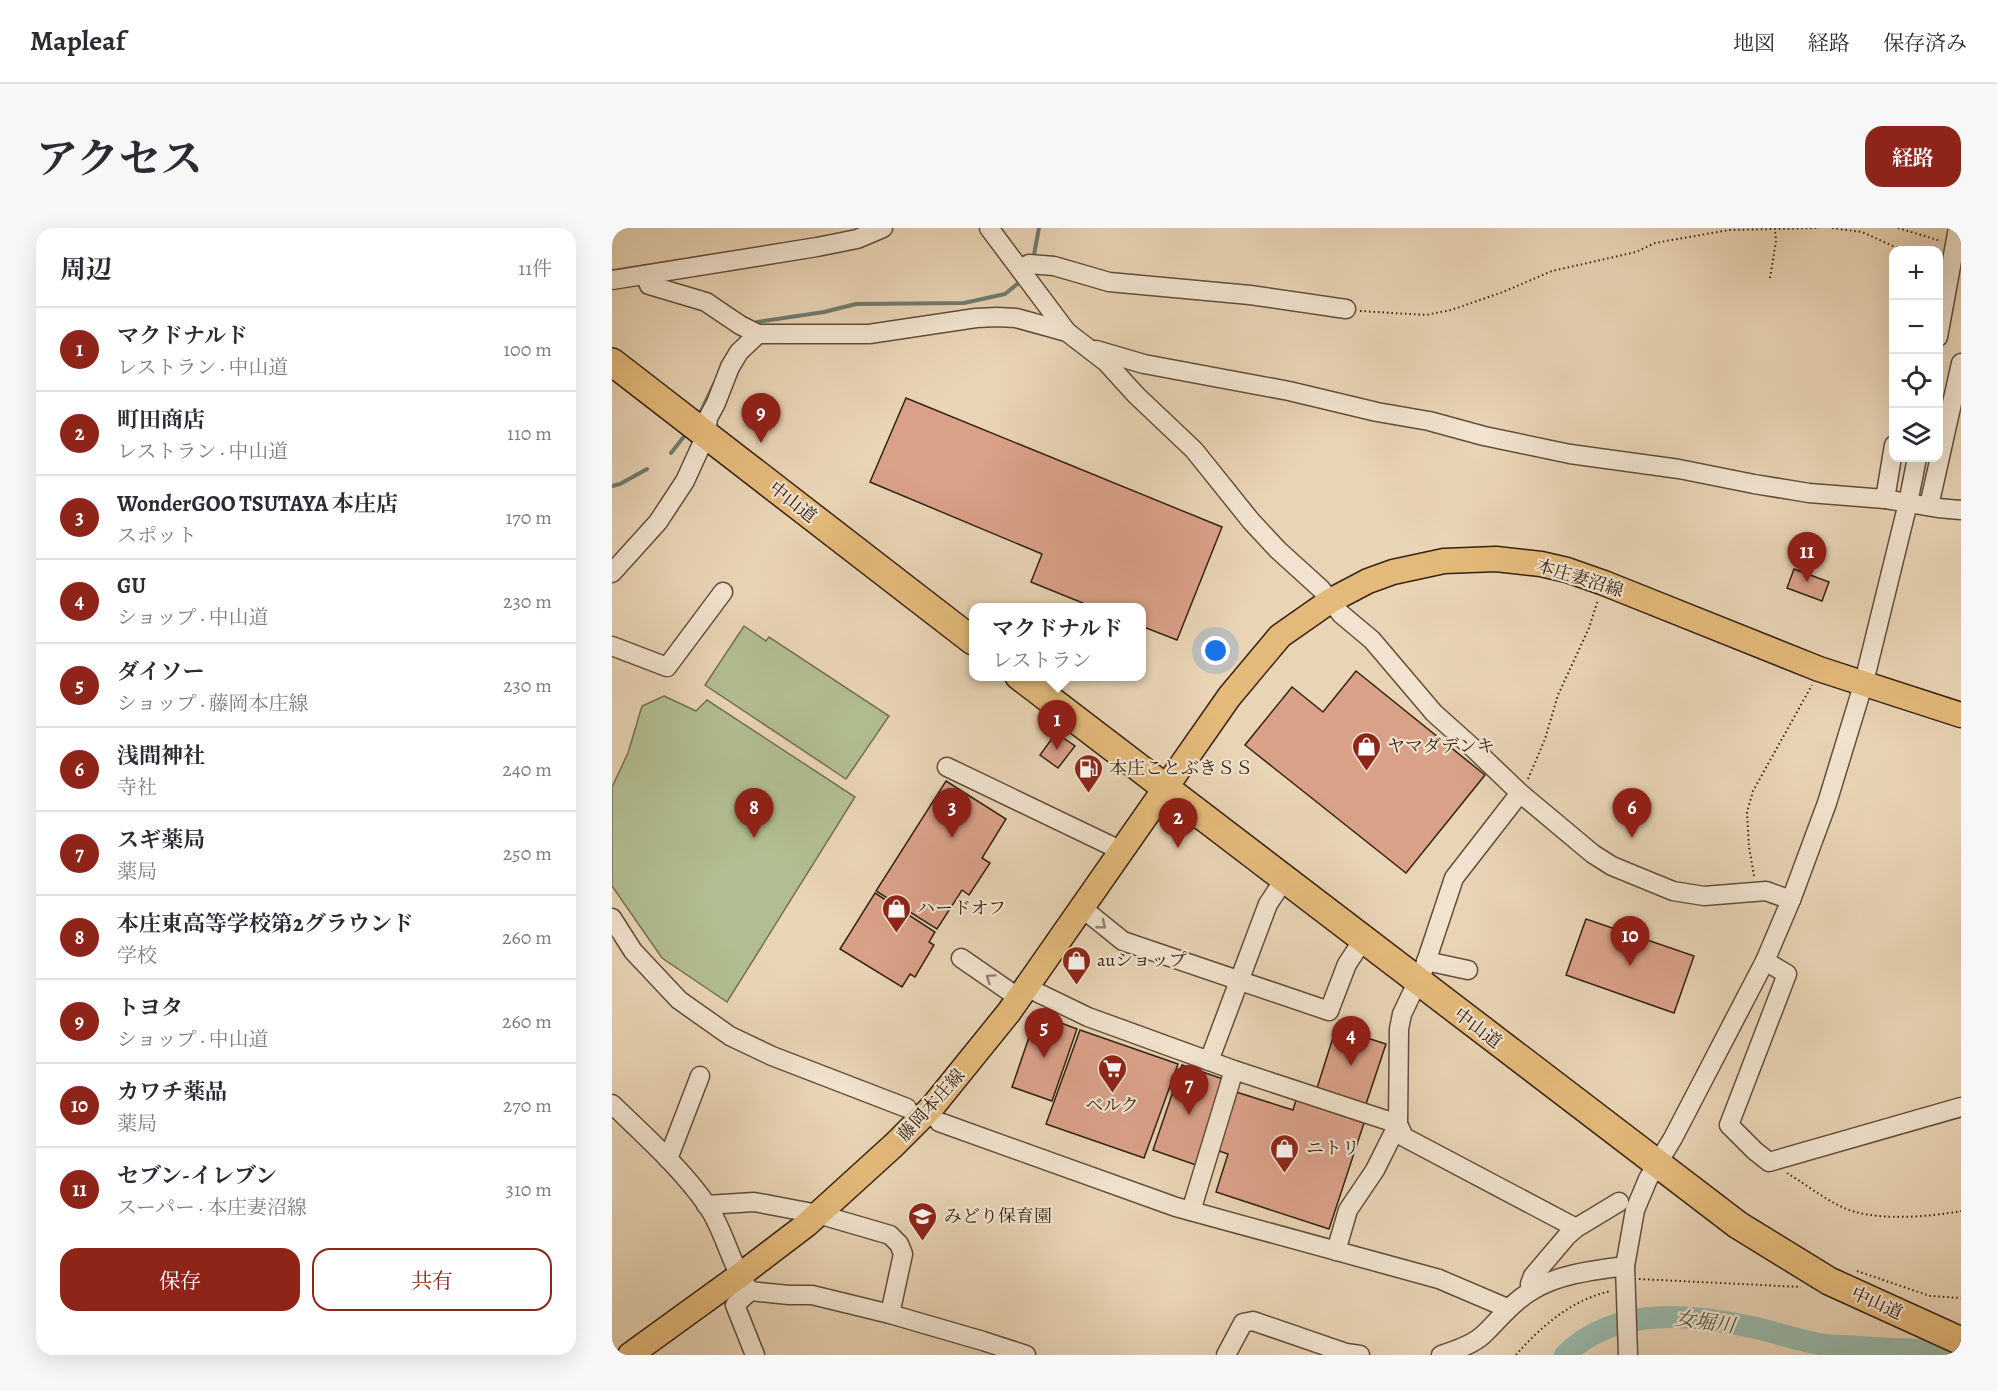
<!DOCTYPE html>
<html lang="ja">
<head>
<meta charset="utf-8">
<style>
  :root { --surface:#fff; --page:#f7f7f7; --text:#2b2b33; --muted:#7c7c81; --line:#e1e1e2; --accent:#8f2418 }
  body { margin:0; font-family:Alegreya,"Noto Serif JP",serif; background:var(--page); color:var(--text) }
  .controls { position:absolute; right:18px; top:18px; display:grid; overflow:hidden; border-radius:12px; box-shadow:0 6px 24px #0002 }
  .controls button { width:54px; height:54px; display:grid; place-items:center; padding:0; border:0; border-bottom:2px solid var(--line); background:var(--surface); color:var(--text); font:30px sans-serif }
  .you { position:absolute; left:604px; top:423px; width:21px; height:21px; margin:-15px; border:4px solid #fff; border-radius:50%; background:#1a73e8; box-shadow:0 0 0 9px #1a73e833 }
  .badge { display:grid; place-items:center; width:39px; height:39px; border-radius:50%; background:var(--accent); color:#fff; font-size:20px; font-weight:700 }
  .pin { position:absolute; translate:-50% -50px; filter:drop-shadow(0 2px 3px #0008) }
  .pin::after { content:''; position:absolute; top:32px; width:21px; height:18px; background:inherit; clip-path:polygon(0 0,100% 0,50% 100%) }
  .popup { position:absolute; left:357px; top:375px; width:177px; height:78px; box-sizing:border-box; display:grid; place-content:center; border-radius:12px; background:var(--surface); filter:drop-shadow(0 2px 4px #0005); font-size:20px; white-space:nowrap; color:var(--muted) }
  .popup b { font-size:22px; color:var(--text) }
  .popup::after { content:''; position:absolute; left:50%; top:100%; margin-left:-12px; border:12px solid transparent; border-top-color:var(--surface) }
  .list { margin:0; padding:0; list-style:none }
  h2 { display:flex; justify-content:space-between; align-items:center; height:78px; margin:0; padding:0 24px; font-size:26px }
  h2 small { font-size:20px; font-weight:400; color:var(--muted) }
  .list li { display:grid; grid-template-columns:39px 1fr auto; gap:18px; align-items:center; box-sizing:border-box; height:84px; padding:0 24px; border-top:2px solid var(--line) }
  .list b { display:block; font-size:22px; white-space:nowrap }
  .list p { margin:0; font-size:20px; white-space:nowrap; color:var(--muted) }
  .list em { font-size:20px; font-style:normal; color:var(--muted) }
  .actions { display:flex; gap:12px; padding:18px 24px }
  .actions a { flex:1; padding:14px 0; border:2px solid var(--accent); border-radius:18px; text-align:center; font-size:21px; color:var(--accent) }
  .actions .main { background:var(--accent); color:#fff }
  .icon { flex:none; width:33px; height:33px; fill:none; stroke:currentColor; stroke-width:2; stroke-linecap:round; stroke-linejoin:round }
  .map { position:relative; flex:none; width:1349px; height:1127px; overflow:hidden; border-radius:18px }
  header { display:flex; align-items:center; gap:36px; box-sizing:border-box; height:84px; padding:0 30px; background:var(--surface); border-bottom:2px solid var(--line) }
  header strong { font-size:28px }
  nav { display:flex; gap:33px; margin-inline-start:auto; font-size:21px }
  .intro { display:flex; align-items:center; justify-content:space-between; box-sizing:border-box; height:144px; padding:0 36px }
  h1 { margin:0; font-size:42px }
  .button { padding:15px 27px; border-radius:18px; background:var(--accent); color:#fff; font-size:21px; font-weight:700 }
  main { display:flex; gap:36px; padding:0 36px }
  aside { flex:1; background:var(--surface); border-radius:18px; box-shadow:0 6px 24px #0002 }
  .map>svg:first-child { display:block }
</style>
</head>
<body>
<header>
<strong>Mapleaf</strong>
<nav><a>地図</a><a>経路</a><a>保存済み</a></nav>
</header>
<div class="intro"><h1>アクセス</h1><a class="button">経路</a></div>
<main>
<aside>
<h2>周辺<small>11件</small></h2>
<ul class="list">
<li><span class="badge">1</span><div><b>マクドナルド</b><p>レストラン · 中山道</p></div><em>100 m</em></li>
<li><span class="badge">2</span><div><b>町田商店</b><p>レストラン · 中山道</p></div><em>110 m</em></li>
<li><span class="badge">3</span><div><b>WonderGOO TSUTAYA 本庄店</b><p>スポット</p></div><em>170 m</em></li>
<li><span class="badge">4</span><div><b>GU</b><p>ショップ · 中山道</p></div><em>230 m</em></li>
<li><span class="badge">5</span><div><b>ダイソー</b><p>ショップ · 藤岡本庄線</p></div><em>230 m</em></li>
<li><span class="badge">6</span><div><b>浅間神社</b><p>寺社</p></div><em>240 m</em></li>
<li><span class="badge">7</span><div><b>スギ薬局</b><p>薬局</p></div><em>250 m</em></li>
<li><span class="badge">8</span><div><b>本庄東高等学校第2グラウンド</b><p>学校</p></div><em>260 m</em></li>
<li><span class="badge">9</span><div><b>トヨタ</b><p>ショップ · 中山道</p></div><em>260 m</em></li>
<li><span class="badge">10</span><div><b>カワチ薬品</b><p>薬局</p></div><em>270 m</em></li>
<li><span class="badge">11</span><div><b>セブン-イレブン</b><p>スーパー · 本庄妻沼線</p></div><em>310 m</em></li>
</ul>
<div class="actions"><a class="main">保存</a><a>共有</a></div>
</aside>
<div class="map">
<svg width="1349" height="1127" viewBox="0 0 1349 1127">
  <rect width="100%" height="100%" fill="#e9d4b5"/>
  <filter id="stains"><feTurbulence type="fractalNoise" baseFrequency=".00333" numOctaves="4"/><feColorMatrix values="0 0 0 0 .2 0 0 0 0 .09 0 0 0 0 .02 0 0 0 .5 -.17"/></filter>
  <radialGradient id="worn" r=".72"><stop offset=".6" stop-color="#630" stop-opacity="0"/><stop offset="1" stop-color="#630" stop-opacity=".3"/></radialGradient>
  <g fill="#b2be91" stroke="#747052" stroke-width="1.5">
    <path d="M132,398L154,413L157,409L277,488L234,551L93,457Z"/>
    <path d="M52,468L84,483L95,472L243,569L115,774L50,730L0,658V559L16,525L30,478Z"/>
  </g>
  <g fill="none" stroke-linecap="round" stroke-linejoin="round">
    <g stroke="#707c6e" stroke-width="4">
      <path d="M421,32L427,0"/>
      <path d="M141,98L145,94L212,84L244,76L352,75L393,66L409,53"/>
      <path d="M89,183L103,154"/>
      <path d="M59,225L74,206"/>
      <path d="M0,258L8,256L35,241"/>
    </g>
    <path stroke="#97b8ab" stroke-width="22" d="M953,1127C1004,1077 1080,1086 1144,1100C1165,1105 1186,1112 1207,1116C1220,1118 1234,1118 1248,1119C1282,1121 1315,1123 1349,1123"/>
  </g>
  <g fill="#daa189" stroke="#362112" stroke-width="1.5">
    <path d="M294,170L610,299L565,412L529,398V380H483L419,354L430,326L258,254Z"/>
    <path d="M1182,341L1217,354L1210,373L1175,360Z"/>
    <path d="M744,443L873,547L794,645L633,517L680,459L711,484Z"/>
    <path d="M444,505L463,518L446,540L428,527Z"/>
    <path d="M334,553L394,591L370,630L378,635L357,667L350,662L325,701L264,663Z"/>
    <path d="M263,665L323,704L317,714L322,717L303,749L298,746L290,759L228,721Z"/>
    <path d="M974,691L1082,728L1062,785L954,747Z"/>
    <path d="M425,786L465,801L440,873L400,859Z"/>
    <path d="M724,800L774,816L754,876L705,860Z"/>
    <path d="M468,802L566,836L532,930L434,896Z"/>
    <path d="M570,837L614,852L584,937L541,922Z"/>
    <path d="M621,863L681,882L684,872L752,895L717,1001L604,964L616,926L601,921Z"/>
  </g>
  <g fill="none" stroke-linecap="round" stroke-linejoin="round">
    <defs>
      <g id="minor">
        <path d="M377,0L455,104"/>
        <path d="M408,41L417,36L442,38L497,54L638,67L734,81"/>
        <path d="M33,47L37,57L94,74L128,97L146,106H257L364,90L385,89L404,90L455,104L494,134L524,167L582,222L639,293L666,322L709,361L729,386L760,412L822,485L860,519L908,565L981,626L1000,638L1061,663L1092,668L1154,663L1179,672"/>
        <path d="M0,52L205,19L245,11L271,0"/>
        <path d="M1326,109L1346,0"/>
        <path d="M484,122L532,136L677,163L765,184L817,193L872,208L958,226L1067,241L1142,256L1197,265L1273,271L1326,280L1349,282"/>
        <path d="M1273,271L1282,217"/>
        <path d="M1317,278L1349,135"/>
        <path d="M0,345L46,294L73,253L94,207L96,190L104,175L118,139L127,124L146,106"/>
        <path d="M0,418L55,439L111,364"/>
        <path d="M335,539L510,623"/>
        <path d="M470,680L511,713L717,783L735,736L751,712"/>
        <path d="M0,690L21,723L67,772L118,808L160,828L295,880"/>
        <path d="M349,730L407,770"/>
        <path d="M814,733L856,742"/>
        <path d="M1153,733L1175,746L1117,897L1143,923L1157,934L1349,879"/>
        <path d="M414,759L476,789L622,842L786,896L792,909L964,1000"/>
        <path d="M597,833L656,676L672,652"/>
        <path d="M0,876C33,908 68,939 95,977C113,1003 118,1037 138,1063L177,1067H200L278,1086L371,1113L414,1127"/>
        <path d="M327,894L564,979L827,1051L895,1080"/>
        <path d="M56,931L88,848"/>
        <path d="M94,977L142,974L206,986L278,1007L287,1016L291,1026L278,1086"/>
        <path d="M579,983L622,842"/>
        <path d="M724,1023L736,982L763,942L786,896L787,801L790,786L812,740L842,650L908,565"/>
        <path d="M138,1063L123,1077L143,1127"/>
        <path d="M919,1063L918,1056L921,1048L955,1008L964,1000L1007,974"/>
        <path d="M614,1127L631,1095L641,1093L734,1125L748,1127"/>
        <path d="M829,1127C842,1123 860,1117 871,1107C887,1092 899,1075 919,1063C946,1046 983,1042 1013,1038"/>
        <path d="M1016,1127L1013,1038L1023,982L1036,951L1061,910L1153,733L1179,672L1215,575L1252,454L1296,275L1305,230"/>
      </g>
      <path id="major" d="M18,1127L127,1048L194,997L282,917L321,878L397,784L617,469L668,408L718,373L756,353L781,344L832,333L884,331L929,336L955,342L992,355L1207,441L1349,487"/>
      <g id="highway">
        <path d="M0,134L361,413"/>
        <path d="M407,448L1126,997L1217,1053L1349,1113"/>
      </g>
    </defs>
    <use href="#minor" stroke="#634e3b" stroke-width="21"/>
    <use href="#major" stroke="#362112" stroke-width="27"/>
    <use href="#highway" stroke="#362112" stroke-width="30"/>
    <g stroke="#362112" stroke-width="2" stroke-dasharray="1.5 3" stroke-linecap="butt">
      <path d="M1220,0L1250,4L1290,22"/>
      <path d="M1286,0L1329,13"/>
      <path d="M1158,50L1164,13L1163,3"/>
      <path d="M748,83L814,87L839,82L891,64L940,43L1024,24L1043,15L1117,2L1206,0"/>
      <path d="M916,551L933,511L946,467L977,400L986,372"/>
      <path d="M1142,648L1137,619L1135,584L1141,563L1200,457"/>
      <path d="M1175,945C1193,956 1211,970 1230,979C1260,994 1317,989 1349,983"/>
      <path d="M1245,1043L1318,1068L1349,1070"/>
      <path d="M1027,1051L1189,1059"/>
      <path d="M904,1127C929,1098 961,1071 999,1063"/>
    </g>
    <use href="#minor" stroke="#f1e3cf" stroke-width="18"/>
    <use href="#major" stroke="#e4ba7a" stroke-width="24"/>
    <use href="#highway" stroke="#e4ba7a" stroke-width="27"/>
  </g>
  <defs><path id="oneway-chevron" d="M-2-3.5L2.5 0L-2 3.5" fill="none" stroke-width="1.6" stroke-linecap="round" stroke-linejoin="round" transform="scale(1.5)"/></defs>
  <g stroke="#948270">
    <use href="#oneway-chevron" transform="translate(490 697) rotate(39)"/>
    <use href="#oneway-chevron" transform="translate(378 750) rotate(-145)"/>
  </g>
  <defs>
    <symbol id="shop-pin" viewBox="-11 -11 22 30"><path d="M0 17L-7.5 6A9.5 9.5 0 1 1 7.5 6Z" fill="#8f2418" stroke="#f1e3cf"/><path d="M-5-2.5h2.3a2.7 3.5 0 0 1 5.4 0H5L5.5 6h-11ZM-1.5-2.5h3a1.5 2.3 0 0 0-3 0Z" fill="#fff"/></symbol>
    <symbol id="fuel-pin" viewBox="-11 -11 22 30"><path d="M0 17L-7.5 6A9.5 9.5 0 1 1 7.5 6Z" fill="#8f2418" stroke="#f1e3cf"/><path d="M-5.5-6h7V0h2V4h1.3V-2.5L3-4.5l.8-.8L6-3V5H2.5V1h-1V6h-7ZM-4.2-4.7v3.2H.2V-4.7Z" fill="#fff"/></symbol>
    <symbol id="supermarket-pin" viewBox="-11 -11 22 30"><path d="M0 17L-7.5 6A9.5 9.5 0 1 1 7.5 6Z" fill="#8f2418" stroke="#f1e3cf"/><path d="M-6-5.5h2.5l.6 2H6L4.5 2H-2.5L-4.4-4H-6ZM-1.5 3.2a1.3 1.3 0 1 0 .1 0ZM3 3.2a1.3 1.3 0 1 0 .1 0Z" fill="#fff"/></symbol>
    <symbol id="school-pin" viewBox="-11 -11 22 30"><path d="M0 17L-7.5 6A9.5 9.5 0 1 1 7.5 6Z" fill="#8f2418" stroke="#f1e3cf"/><path d="M0-5L7-2L0 1L-7-2ZM-4 1L0 2.5L4 1V4Q0 6-4 4Z" fill="#fff"/></symbol>
  </defs>
  <g fill-rule="evenodd">
    <use href="#shop-pin" x="738" y="502" width="33" height="45"/>
    <use href="#fuel-pin" x="460" y="524" width="33" height="45"/>
    <use href="#shop-pin" x="268" y="664" width="33" height="45"/>
    <use href="#shop-pin" x="448" y="716" width="33" height="45"/>
    <use href="#supermarket-pin" x="484" y="824" width="33" height="45"/>
    <use href="#shop-pin" x="656" y="904" width="33" height="45"/>
    <use href="#school-pin" x="294" y="972" width="33" height="45"/>
  </g>
  <g text-anchor="middle" dominant-baseline="central" stroke-width="4.5" stroke-linejoin="round" paint-order="stroke">
    <g font-size="18" fill="#362112" stroke="#f1e3cf">
      <text transform="translate(181 274) rotate(38)">中山道</text>
      <text transform="translate(968 350) rotate(17)">本庄妻沼線</text>
      <text transform="translate(866 800) rotate(37)">中山道</text>
      <text transform="translate(319 877) rotate(-48)">藤岡本庄線</text>
      <text transform="translate(1265 1075) rotate(24)">中山道</text>
    </g>
    <g font-size="18" fill="#362112" stroke="#f1e3cf" text-anchor="start">
      <text x="775" y="518">ヤマダデンキ</text>
      <text x="497" y="540">本庄ことぶきＳＳ</text>
      <text x="305" y="680">ハードオフ</text>
      <text x="485" y="732">auショップ</text>
      <text x="500" y="877" text-anchor="middle">ベルク</text>
      <text x="694" y="920">ニトリ</text>
      <text x="332" y="988">みどり保育園</text>
    </g>
    <g font-size="20" font-style="italic" fill="#534e40" stroke="#f1e3cf">
      <text transform="translate(1093 1094) rotate(8)">女堀川</text>
    </g>
  </g>
  <rect width="100%" height="100%" filter="url(#stains)"/>
  <rect width="100%" height="100%" fill="url(#worn)"/>
</svg>
<div class="controls">
<button>+</button>
<button>−</button>
<button><svg class="icon" aria-label="locate" viewBox="0 0 24 24"><circle cx="12" cy="12" r="6"/><path d="M12 2v4M12 18v4M2 12h4M18 12h4"/></svg></button>
<button><svg class="icon" aria-label="layers" viewBox="0 0 24 24"><path d="M12 4l9 5-9 5-9-5zM3 14l9 5 9-5"/></svg></button>
</div>
<div class="you"></div>
<div class="pin badge" style="left:445px;top:522px">1</div>
<div class="popup"><b>マクドナルド</b>レストラン</div>
<div class="pin badge" style="left:566px;top:620px">2</div>
<div class="pin badge" style="left:340px;top:610px">3</div>
<div class="pin badge" style="left:739px;top:838px">4</div>
<div class="pin badge" style="left:432px;top:830px">5</div>
<div class="pin badge" style="left:1020px;top:610px">6</div>
<div class="pin badge" style="left:577px;top:887px">7</div>
<div class="pin badge" style="left:142px;top:610px">8</div>
<div class="pin badge" style="left:149px;top:215px">9</div>
<div class="pin badge" style="left:1018px;top:738px">10</div>
<div class="pin badge" style="left:1195px;top:354px">11</div>
</div>
</main>
</body>
</html>
